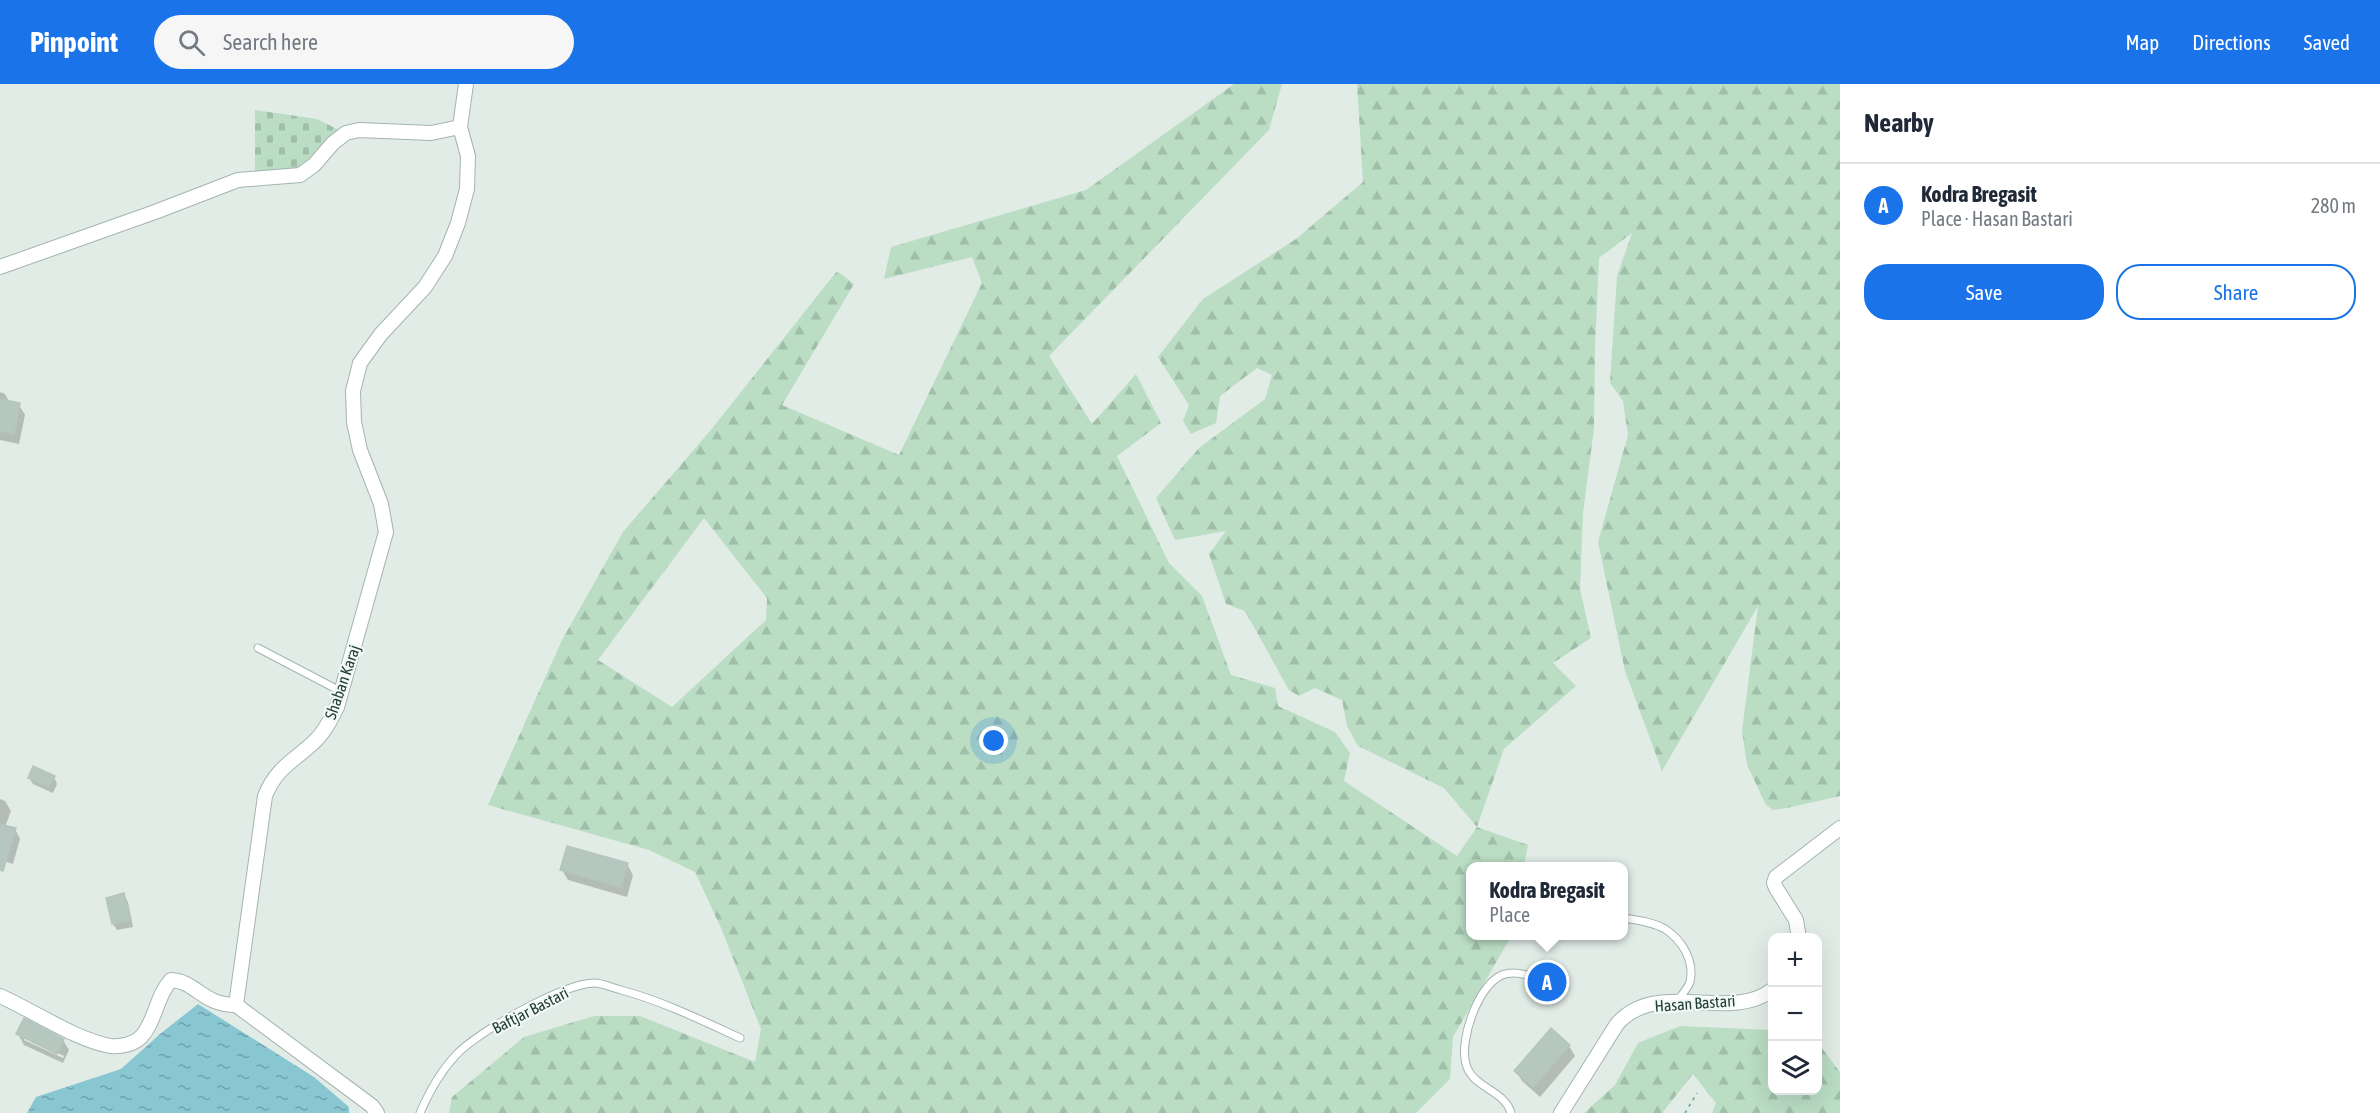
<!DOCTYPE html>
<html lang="en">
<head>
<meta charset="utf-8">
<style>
  :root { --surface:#fff; --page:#f6f6f7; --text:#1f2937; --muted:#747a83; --line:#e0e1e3; --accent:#1a73e8 }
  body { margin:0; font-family:"Asap Condensed",sans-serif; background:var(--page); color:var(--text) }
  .controls { position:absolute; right:18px; bottom:18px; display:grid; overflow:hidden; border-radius:12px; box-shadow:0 6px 24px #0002 }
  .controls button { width:54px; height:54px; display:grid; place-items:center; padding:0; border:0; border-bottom:2px solid var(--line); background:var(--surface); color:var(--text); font:30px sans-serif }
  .you { position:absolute; left:994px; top:657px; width:21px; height:21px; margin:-15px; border:4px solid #fff; border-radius:50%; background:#1a73e8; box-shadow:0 0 0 9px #1a73e833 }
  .badge { display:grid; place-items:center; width:39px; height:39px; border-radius:50%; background:var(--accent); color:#fff; font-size:20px; font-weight:700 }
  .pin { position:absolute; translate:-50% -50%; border:3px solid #fff; box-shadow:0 2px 6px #0006 }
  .popup { position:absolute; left:1466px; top:778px; width:162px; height:78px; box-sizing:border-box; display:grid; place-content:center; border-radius:12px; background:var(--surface); filter:drop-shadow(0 2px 4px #0005); font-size:20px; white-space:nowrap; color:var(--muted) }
  .popup b { font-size:22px; color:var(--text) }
  .popup::after { content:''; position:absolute; left:50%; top:100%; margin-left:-12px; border:12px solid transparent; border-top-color:var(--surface) }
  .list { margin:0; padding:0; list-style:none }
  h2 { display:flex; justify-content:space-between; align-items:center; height:78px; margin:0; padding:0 24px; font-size:26px }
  h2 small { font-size:20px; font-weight:400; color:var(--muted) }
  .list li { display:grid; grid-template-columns:39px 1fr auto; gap:18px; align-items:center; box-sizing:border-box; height:84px; padding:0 24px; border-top:2px solid var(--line) }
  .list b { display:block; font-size:22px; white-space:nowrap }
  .list p { margin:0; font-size:20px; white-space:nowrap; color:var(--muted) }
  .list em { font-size:20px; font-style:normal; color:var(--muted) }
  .actions { display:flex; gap:12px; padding:18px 24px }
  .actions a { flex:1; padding:14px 0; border:2px solid var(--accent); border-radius:24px; text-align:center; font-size:21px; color:var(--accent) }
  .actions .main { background:var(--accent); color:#fff }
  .icon { flex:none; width:33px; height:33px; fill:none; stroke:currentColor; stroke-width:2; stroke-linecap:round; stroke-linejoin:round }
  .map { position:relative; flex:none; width:1840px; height:1029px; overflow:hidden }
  header { display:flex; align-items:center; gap:36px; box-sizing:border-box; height:84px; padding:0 30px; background:var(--accent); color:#fff }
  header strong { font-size:28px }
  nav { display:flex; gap:33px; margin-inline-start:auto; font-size:21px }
  .search { width:420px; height:54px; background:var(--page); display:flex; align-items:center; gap:15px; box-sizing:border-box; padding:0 21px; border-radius:33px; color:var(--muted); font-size:22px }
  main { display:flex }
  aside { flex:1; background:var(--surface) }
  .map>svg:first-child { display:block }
</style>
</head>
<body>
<header>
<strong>Pinpoint</strong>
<div class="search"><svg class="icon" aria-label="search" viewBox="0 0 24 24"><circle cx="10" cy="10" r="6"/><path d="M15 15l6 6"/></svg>Search here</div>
<nav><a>Map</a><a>Directions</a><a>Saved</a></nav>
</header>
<main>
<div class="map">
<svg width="1840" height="1029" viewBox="0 0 1840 1029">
  <defs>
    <pattern id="forest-firs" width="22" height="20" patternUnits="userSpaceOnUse" patternTransform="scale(1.5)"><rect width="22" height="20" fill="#baddc4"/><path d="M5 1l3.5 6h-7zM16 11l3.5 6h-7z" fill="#a0bfa9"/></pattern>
    <pattern id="cemetery-stones" width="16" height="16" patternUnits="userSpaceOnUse" patternTransform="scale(1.5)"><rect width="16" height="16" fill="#baddc4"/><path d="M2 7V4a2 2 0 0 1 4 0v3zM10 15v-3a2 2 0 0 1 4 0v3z" fill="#a0bfa9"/></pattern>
    <pattern id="water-ripples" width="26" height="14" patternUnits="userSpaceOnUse" patternTransform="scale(1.5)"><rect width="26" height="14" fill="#88c6d2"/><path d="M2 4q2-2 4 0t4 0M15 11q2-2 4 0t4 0" fill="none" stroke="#6fa2ab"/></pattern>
  </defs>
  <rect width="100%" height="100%" fill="#e1ece7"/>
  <g fill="url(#forest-firs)" fill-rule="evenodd">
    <path d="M1234,0H1282L1269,46L1049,272L1092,340L1136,290L1161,339L1117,372L1169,479L1202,512L1231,591L1275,604L1278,622L1335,648L1350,669L1344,697L1457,772L1477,743L1444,704L1358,662L1347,642L1342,616L1315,604L1299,612L1289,606L1245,527L1226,520L1209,470L1226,447L1175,456L1156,414L1199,364L1265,315L1272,291L1257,284L1220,312L1216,339L1191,350L1183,337L1189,321L1158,273L1203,215L1296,155L1363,98L1357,0H1840V712L1787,724L1773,726L1766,721L1747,681L1742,647L1758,522L1662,687L1625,587L1598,458L1628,351L1623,317L1610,299L1617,192L1632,149L1599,174L1595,263L1594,344L1583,429L1580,505L1591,554L1553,579L1576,602L1504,665L1477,743L1528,761L1524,782H1470V852H1510L1509,856L1453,953L1450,995L1416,1029H449L452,1013L524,953L594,932H640L755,978L761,945L721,844L695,788L649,766L488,721L562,556L623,448L710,347L837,187L854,200L782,321L899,371L982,199L972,173L884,195L891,163L1086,106ZM704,434L767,514L766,536L672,623L598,576Z"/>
    <path d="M1680,942L1772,946V1006H1818V959L1840,988V1029H1712L1716,1019L1693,990L1662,1029H1584L1615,1001L1638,959Z"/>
  </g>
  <path fill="url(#cemetery-stones)" d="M255,26L317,35L339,46L309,76L296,85L255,87Z"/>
  <path fill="url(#water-ripples)" d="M198,920L314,993L349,1023V1029H27L36,1013L121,985L160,950Z"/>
  <g fill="#0003" fill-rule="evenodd">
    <path d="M0,308L5,310L10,319L19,321L25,331L19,360L0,356Z"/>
    <path d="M54,693L57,700L53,709L33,700L29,694Z"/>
    <path d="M0,715L5,717L11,727L5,743L15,745L20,755L13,780L0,776Z"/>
    <path d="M627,780L633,791L627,813L568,796L562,786Z"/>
    <path d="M124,811L128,818L133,843L117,846L113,840Z"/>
    <path d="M1551,946L1569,962L1575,972L1540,1013L1522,997L1516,987Z"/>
    <path d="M18,950L63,956L69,966L63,979L24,961ZM24,953L64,972L63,974L24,956Z"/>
  </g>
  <g fill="#b6c7c0" stroke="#b4c6be" stroke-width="1.5">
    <path d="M0,315L20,319L14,350L0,347Z"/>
    <path d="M33,682L55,692L49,703L28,694Z"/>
    <path d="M0,740L16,744L3,787L0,786Z"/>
    <path d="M567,762L628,779L621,803L560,786Z"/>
    <path d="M124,809L130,836L112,840L106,814Z"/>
    <path d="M24,934L64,955L57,970L16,950Z"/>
    <path d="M1551,944L1570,961L1533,1003L1514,987Z"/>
  </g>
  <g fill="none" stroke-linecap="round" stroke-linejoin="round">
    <defs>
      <g id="service">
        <path d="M258,564L342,608"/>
        <path d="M1624,834C1637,836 1653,838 1665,845C1682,856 1695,877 1690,898C1688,904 1681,912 1677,917"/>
        <path d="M420,1029C429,1008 441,987 456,971C477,948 564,899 594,899C602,899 613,904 621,906C662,917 701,936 740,954"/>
        <path d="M1511,1029C1505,1006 1472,1004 1466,980C1459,956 1478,901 1502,891C1520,884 1543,897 1558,906"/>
      </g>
      <g id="minor">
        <path d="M0,183L155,128L238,96L300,91L314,81L333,59L346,49L359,46L431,49L460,43"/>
        <path d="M1799,854L1796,836L1776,804L1774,799L1776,793L1840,744"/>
        <path d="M0,912C32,926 78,957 111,962C121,963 134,960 141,953C156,937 156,912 171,896C196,897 202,921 236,921"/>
        <path d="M236,921L265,712C277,682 295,677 316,656C325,647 331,635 337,623L386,448L381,420L360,366L354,338L353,307L360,279L381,250L425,203L445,172L458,139L467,105L468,72L460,43L466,0"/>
        <path d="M236,921L372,1022L377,1029"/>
        <path d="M1561,1029L1617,940C1657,894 1729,939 1772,906"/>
      </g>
    </defs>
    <use href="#service" stroke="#a4b4ae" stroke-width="9"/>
    <use href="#minor" stroke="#a4b4ae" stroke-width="16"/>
    <path stroke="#81b0a2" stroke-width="2" stroke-dasharray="3 4.5" stroke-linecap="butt" d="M1685,1029L1697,1009"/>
    <use href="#service" stroke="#fff" stroke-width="7"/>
    <use href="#minor" stroke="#fff" stroke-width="14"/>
  </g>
  <g text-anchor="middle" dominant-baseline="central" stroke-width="4.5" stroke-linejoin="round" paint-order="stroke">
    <g font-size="16" fill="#213d36" stroke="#f2f8f5">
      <text transform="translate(342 598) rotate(-71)">Shaban Karaj</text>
      <text transform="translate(1695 919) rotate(-4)">Hasan Bastari</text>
      <text transform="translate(530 926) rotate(-27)">Baftjar Bastari</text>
    </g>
  </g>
</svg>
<div class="controls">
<button>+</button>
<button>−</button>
<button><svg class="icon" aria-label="layers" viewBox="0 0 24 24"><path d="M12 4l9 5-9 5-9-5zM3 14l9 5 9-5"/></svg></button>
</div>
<div class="you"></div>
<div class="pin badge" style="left:1547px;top:898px">A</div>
<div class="popup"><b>Kodra Bregasit</b>Place</div>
</div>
<aside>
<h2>Nearby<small></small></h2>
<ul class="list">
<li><span class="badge">A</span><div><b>Kodra Bregasit</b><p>Place · Hasan Bastari</p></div><em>280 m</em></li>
</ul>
<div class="actions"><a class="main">Save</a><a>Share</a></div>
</aside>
</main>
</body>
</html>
